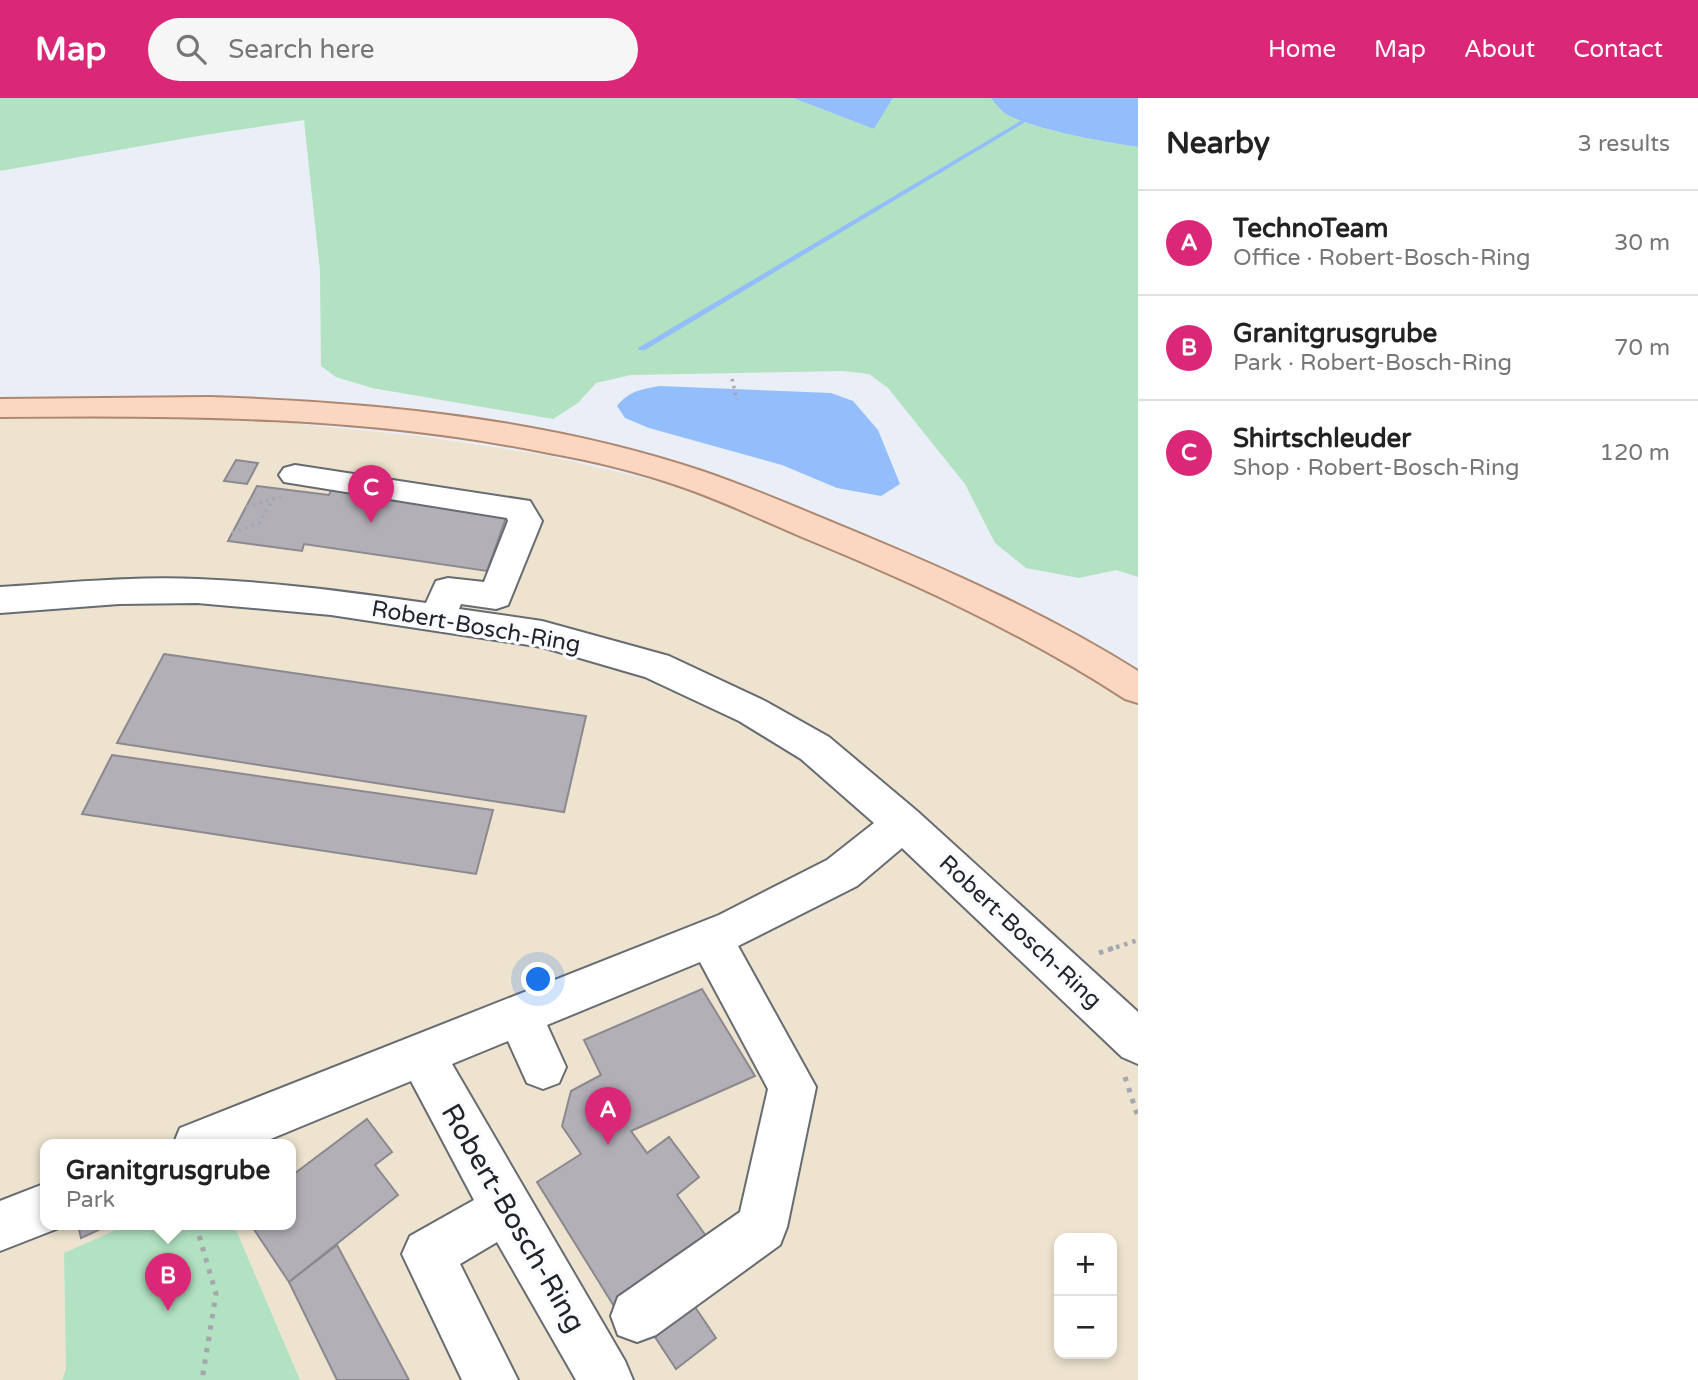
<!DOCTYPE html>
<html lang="en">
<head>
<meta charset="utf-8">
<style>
  :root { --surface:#fff; --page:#f6f6f6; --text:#222; --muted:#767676; --line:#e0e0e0; --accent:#db2777 }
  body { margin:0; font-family:"Varela Round",sans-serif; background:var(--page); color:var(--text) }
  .controls { position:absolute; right:21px; bottom:21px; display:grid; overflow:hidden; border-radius:14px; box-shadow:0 4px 10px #0003 }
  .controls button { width:63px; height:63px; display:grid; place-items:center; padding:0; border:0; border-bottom:2px solid var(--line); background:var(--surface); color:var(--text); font:35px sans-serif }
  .you { position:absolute; left:539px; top:882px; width:24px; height:24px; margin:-18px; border:5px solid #fff; border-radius:50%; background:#1a73e8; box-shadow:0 0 0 10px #1a73e833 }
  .badge { display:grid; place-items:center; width:46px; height:46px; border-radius:50%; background:var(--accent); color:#fff; font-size:23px; font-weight:700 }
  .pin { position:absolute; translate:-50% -58px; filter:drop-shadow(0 2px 4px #0008) }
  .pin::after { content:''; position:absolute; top:37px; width:24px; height:21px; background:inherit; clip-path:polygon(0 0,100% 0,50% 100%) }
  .popup { position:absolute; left:40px; top:1041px; width:256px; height:91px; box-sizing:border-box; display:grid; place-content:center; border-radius:14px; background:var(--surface); filter:drop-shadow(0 2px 5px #0005); font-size:23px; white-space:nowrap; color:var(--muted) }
  .popup b { font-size:26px; color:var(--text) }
  .popup::after { content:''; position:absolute; left:50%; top:100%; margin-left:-14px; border:14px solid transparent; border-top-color:var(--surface) }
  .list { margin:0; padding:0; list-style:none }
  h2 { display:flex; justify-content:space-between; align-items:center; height:91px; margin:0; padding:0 28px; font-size:30px }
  h2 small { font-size:23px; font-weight:400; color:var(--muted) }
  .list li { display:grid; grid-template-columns:46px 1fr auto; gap:21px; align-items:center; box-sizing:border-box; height:105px; padding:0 28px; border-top:2px solid var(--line) }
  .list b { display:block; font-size:26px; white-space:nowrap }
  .list p { margin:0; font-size:23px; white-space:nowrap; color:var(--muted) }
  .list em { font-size:23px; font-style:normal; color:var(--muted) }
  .icon { flex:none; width:38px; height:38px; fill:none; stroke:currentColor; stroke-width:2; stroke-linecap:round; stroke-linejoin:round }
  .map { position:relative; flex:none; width:1138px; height:1282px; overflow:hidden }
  header { display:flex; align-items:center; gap:42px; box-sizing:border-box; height:98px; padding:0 35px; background:var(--accent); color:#fff }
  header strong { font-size:33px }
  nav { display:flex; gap:38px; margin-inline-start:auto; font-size:24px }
  .search { width:490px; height:63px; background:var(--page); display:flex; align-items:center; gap:18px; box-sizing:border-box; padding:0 24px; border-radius:38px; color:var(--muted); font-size:26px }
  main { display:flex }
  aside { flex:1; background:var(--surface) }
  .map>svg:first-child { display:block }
</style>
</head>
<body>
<header>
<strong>Map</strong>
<div class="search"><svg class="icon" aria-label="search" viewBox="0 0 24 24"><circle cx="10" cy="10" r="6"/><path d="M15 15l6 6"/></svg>Search here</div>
<nav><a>Home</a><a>Map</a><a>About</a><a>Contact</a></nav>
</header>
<main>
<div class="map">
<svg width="1138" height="1282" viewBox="0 0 1138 1282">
  <rect width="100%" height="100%" fill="#eaeef7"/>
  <path fill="#ede3ce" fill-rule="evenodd" d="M0,316L239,320L418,338L544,357L669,386L910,476L1138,608V1282H300L234,1127H290V1047H46V1127H127L64,1155L66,1271L62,1282H0ZM1059,1140H1112V1256H1059Z"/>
  <g fill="#b2e2c2">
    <path d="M0,0H793L874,31L893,0H991C995,4 998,9 1002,13C1022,30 1110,45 1138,49V479L1116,472L1079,480L1026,470L995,445L965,386L888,290L869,276L843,273L631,277L596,285L578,305L553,321L372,290L336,279L321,268L320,173L304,22L198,38L0,73Z"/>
    <path d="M127,1127H234L300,1282H62L66,1271L64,1155Z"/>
  </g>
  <g fill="#93befb">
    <path d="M793,0H893L874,31Z"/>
    <path d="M991,0H1138V49C1109,45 1022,30 1002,13C998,9 994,4 991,0Z"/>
    <path d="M660,288L831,295L853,303L878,332L900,386L881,398L837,390L782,367L649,330L625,320L617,308C629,293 642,291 660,288Z"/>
  </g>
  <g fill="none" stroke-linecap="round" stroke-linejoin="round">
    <path fill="#93befb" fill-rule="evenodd" d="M1022,22L1027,23L645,252H639L638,250Z"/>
  </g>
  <g fill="#b2afb7" stroke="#8b8890" stroke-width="2">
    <path d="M236,362L258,365L247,386L224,383Z"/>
    <path d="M257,388L329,397L332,389L508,414L487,473L304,446L302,453L228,443Z"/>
    <path d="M164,556L586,618L564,714L117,645Z"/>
    <path d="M112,657L493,712L476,776L82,716Z"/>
    <path d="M702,891L755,978L631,1033L647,1055L669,1039L699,1079L677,1097L711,1145L617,1213L537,1084L581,1056L562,1028L571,993L601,977L584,942Z"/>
    <path d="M367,1021L392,1054L375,1067L398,1097L289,1184L251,1127H290V1079Z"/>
    <path d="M78,1127H102L103,1130L81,1140Z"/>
    <path d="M337,1147L409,1282H337L289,1184Z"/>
    <path d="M693,1206L716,1240L676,1271L653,1236Z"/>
  </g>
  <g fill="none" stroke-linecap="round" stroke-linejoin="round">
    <defs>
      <g id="minor">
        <path d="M295,367L530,403L542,423L508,507L496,511L461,506L459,511L542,523L669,558L765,603L829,639L917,713L1138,914V966L1122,959L902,750L857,788L738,848L816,989L787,1129L780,1147L656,1237L637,1244L618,1237L611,1218L618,1199L740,1114L768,991L700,864L547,927L566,969L559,985L543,991L527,985L508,943L452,966L625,1263L633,1282H576L497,1144L460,1166L518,1282H462L402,1156L410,1138L474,1102L411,983L256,1047H173L180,1030L719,817L827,762L874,725L801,661L739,623L645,579L542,549L331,517L197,505L119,506L0,515V489C66,485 132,478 198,481C274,484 350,494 426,505L436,483L448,480L484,484L508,423L507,420L284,384L279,377L284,370Z"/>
        <path d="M46,1085V1127L64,1128L0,1153V1103Z"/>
      </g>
      <path id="major" d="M209,299C375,304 548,321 705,374C760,393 814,417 868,439C961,478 1052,519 1138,573V605L1125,601C1023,535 914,485 802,439C762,422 723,403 682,389C639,374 594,363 549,355C366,318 186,317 0,319V301Z"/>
    </defs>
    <use href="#minor" stroke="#676b72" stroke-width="4"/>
    <use href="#major" stroke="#ae8770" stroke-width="4"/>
    <g stroke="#a4a7ae" stroke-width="3.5" stroke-dasharray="2.5 4.5" stroke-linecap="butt">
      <path d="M732,281L737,302"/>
      <path d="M246,409L281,399"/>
      <path d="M232,435L259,425L276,396"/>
    </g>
    <path stroke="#a4a7ae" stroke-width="4.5" stroke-dasharray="3.5 5" stroke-linecap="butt" d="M1108,852L1138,842"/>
    <g stroke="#a4a7ae" stroke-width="5" stroke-dasharray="4.5 7" stroke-linecap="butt">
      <path d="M1099,855L1113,850"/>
      <path d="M1125,979L1138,1019"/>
      <path d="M196,1127L216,1196L202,1282"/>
    </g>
    <use href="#minor" fill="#fff" fill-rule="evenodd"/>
    <use href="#major" fill="#fbd7c1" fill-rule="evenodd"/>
  </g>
  <g text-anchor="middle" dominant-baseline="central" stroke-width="7" stroke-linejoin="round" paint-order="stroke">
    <g font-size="23" fill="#222427" stroke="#fafbff">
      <text transform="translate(476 529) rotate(10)">Robert-Bosch-Ring</text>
      <text transform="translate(1020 834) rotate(43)">Robert-Bosch-Ring</text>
    </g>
    <g font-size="28" fill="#222427" stroke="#fafbff">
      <text transform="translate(513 1120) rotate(60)">Robert-Bosch-Ring</text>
    </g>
  </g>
</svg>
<div class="controls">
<button>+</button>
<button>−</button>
</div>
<div class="you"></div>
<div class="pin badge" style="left:608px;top:1047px">A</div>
<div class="pin badge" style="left:168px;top:1213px">B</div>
<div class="popup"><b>Granitgrusgrube</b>Park</div>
<div class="pin badge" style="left:371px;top:425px">C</div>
</div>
<aside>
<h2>Nearby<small>3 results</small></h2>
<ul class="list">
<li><span class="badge">A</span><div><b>TechnoTeam</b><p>Office · Robert-Bosch-Ring</p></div><em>30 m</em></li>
<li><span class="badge">B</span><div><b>Granitgrusgrube</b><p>Park · Robert-Bosch-Ring</p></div><em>70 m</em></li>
<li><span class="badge">C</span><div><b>Shirtschleuder</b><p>Shop · Robert-Bosch-Ring</p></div><em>120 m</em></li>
</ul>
</aside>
</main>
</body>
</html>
